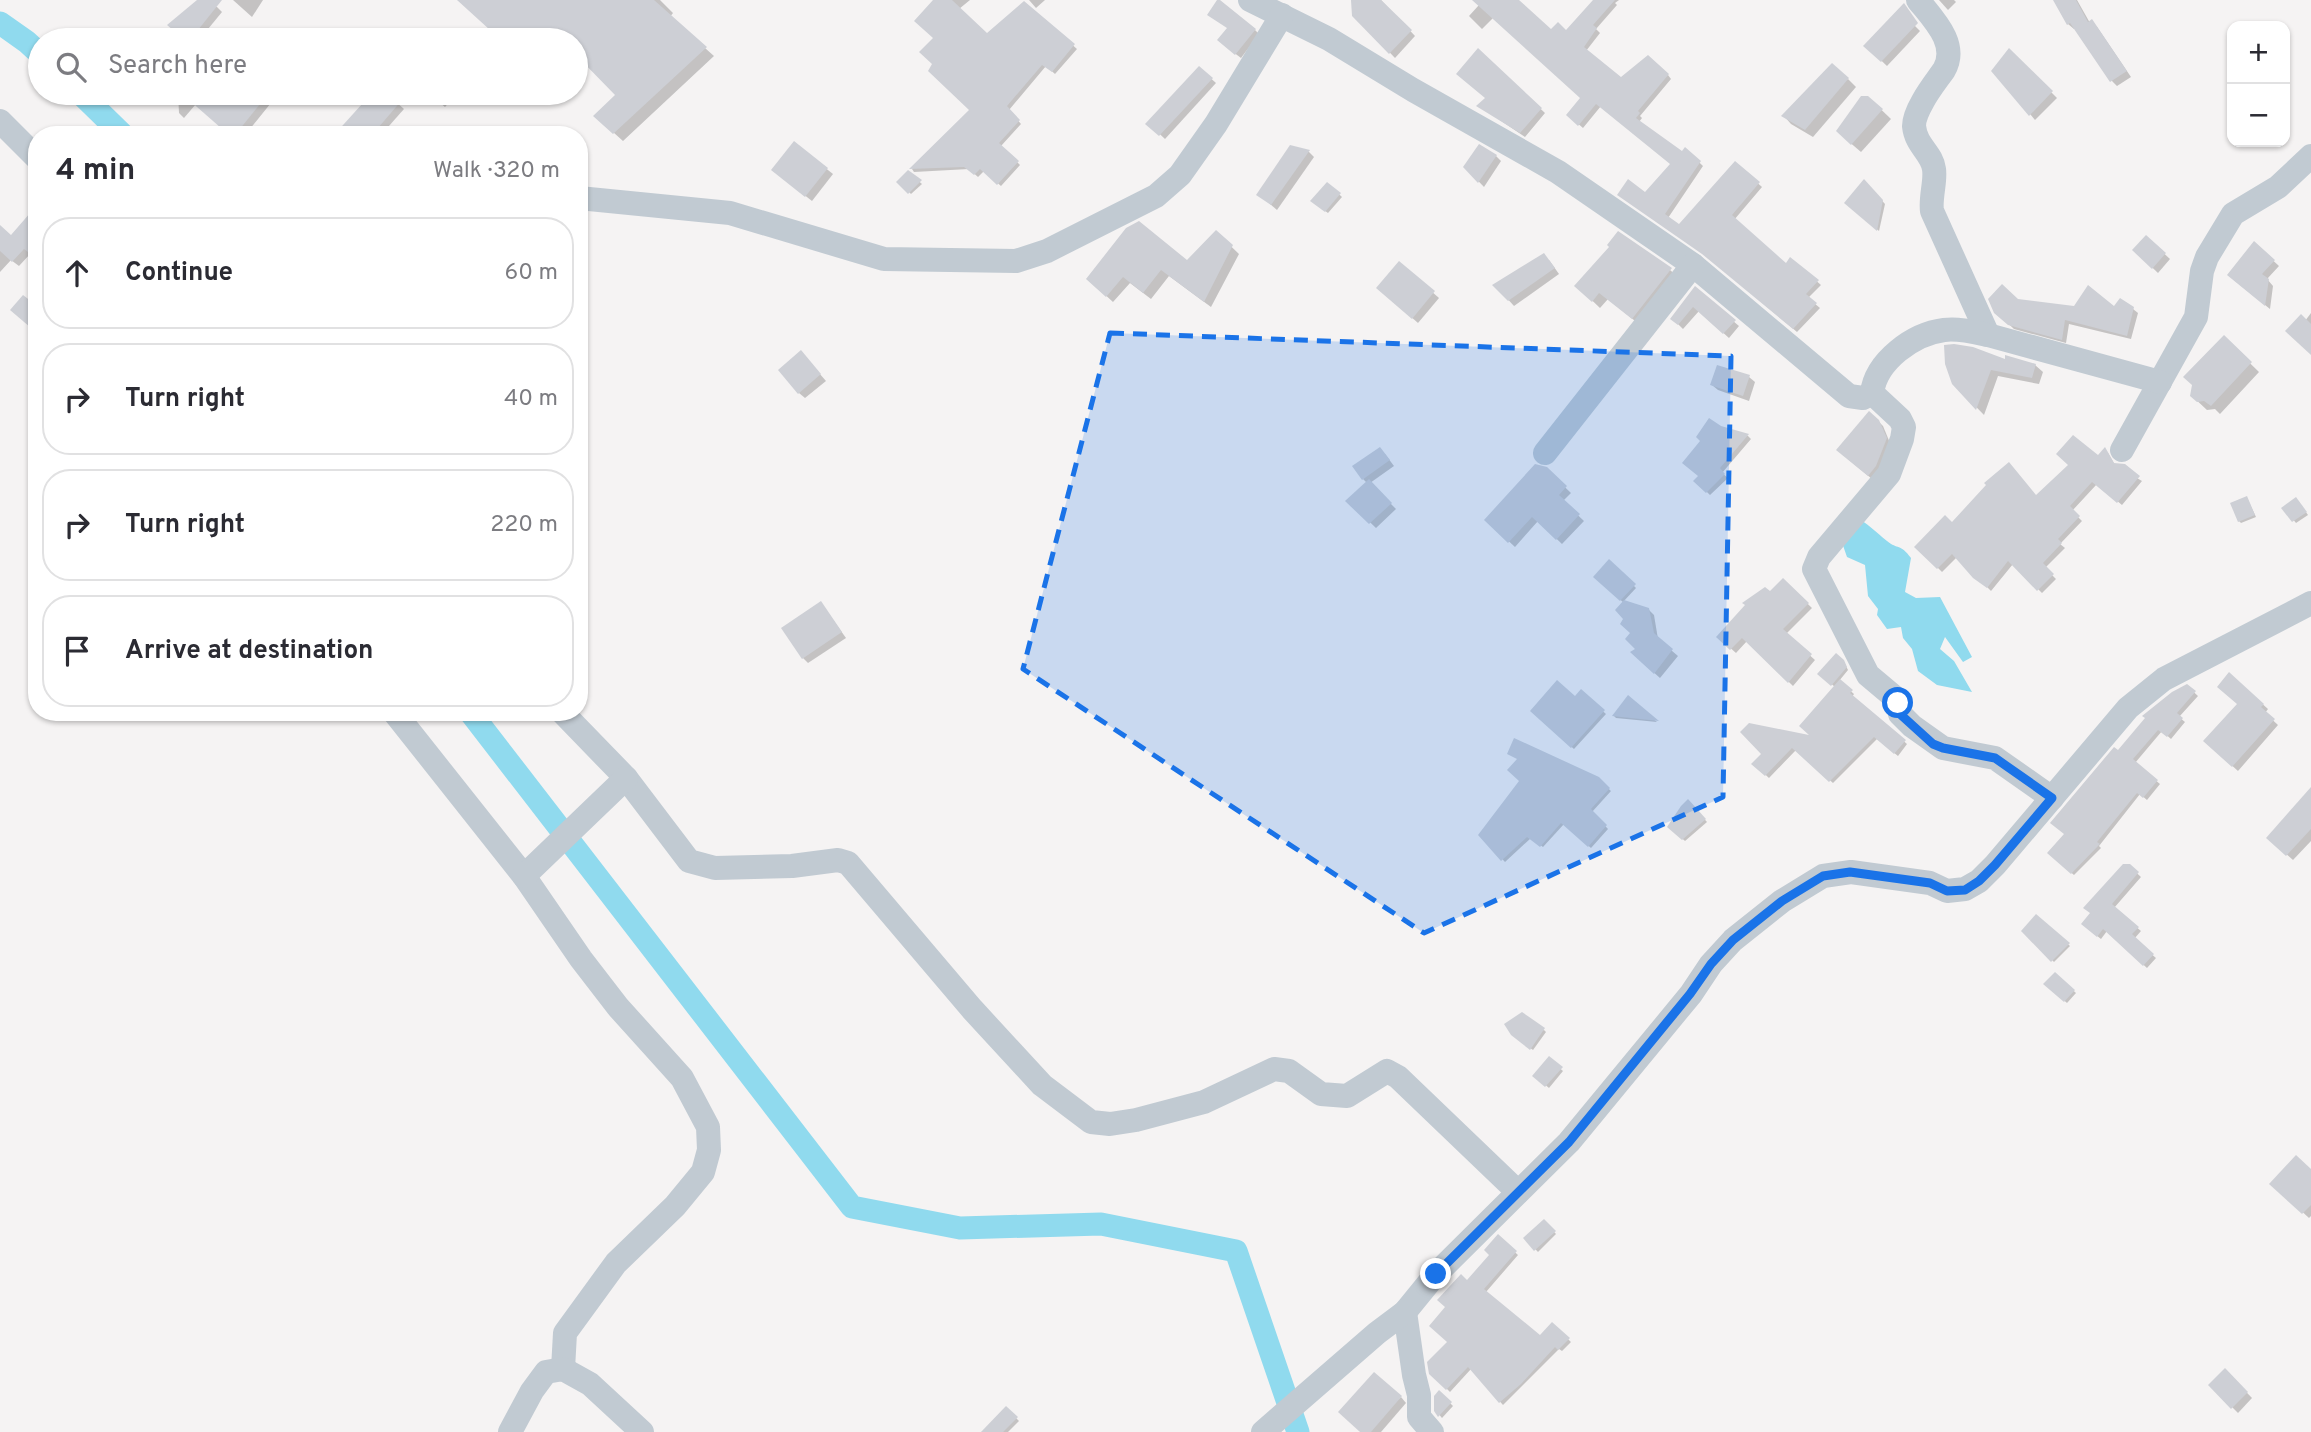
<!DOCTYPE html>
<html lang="en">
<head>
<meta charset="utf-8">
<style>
  :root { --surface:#fff; --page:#f7f7f7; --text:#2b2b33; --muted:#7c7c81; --line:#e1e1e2 }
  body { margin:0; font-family:Overpass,sans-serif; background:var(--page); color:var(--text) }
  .controls { position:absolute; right:21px; top:21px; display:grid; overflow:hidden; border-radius:14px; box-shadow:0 2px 5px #0004 }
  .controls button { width:63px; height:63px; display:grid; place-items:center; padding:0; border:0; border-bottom:2px solid var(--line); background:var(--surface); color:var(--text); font:35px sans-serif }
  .stop { position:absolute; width:21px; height:21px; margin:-16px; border:5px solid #1a73e8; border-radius:50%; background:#fff }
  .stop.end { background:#1a73e8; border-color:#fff; box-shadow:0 2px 7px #0008 }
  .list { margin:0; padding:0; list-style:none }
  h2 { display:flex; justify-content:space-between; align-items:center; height:91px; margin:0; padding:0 28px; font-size:30px }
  h2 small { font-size:23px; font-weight:400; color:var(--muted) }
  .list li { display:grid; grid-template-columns:46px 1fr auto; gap:21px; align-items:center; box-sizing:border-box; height:112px; margin:0 14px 14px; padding:0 14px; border:2px solid var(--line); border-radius:28px }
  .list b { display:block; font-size:26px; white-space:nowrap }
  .list em { font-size:23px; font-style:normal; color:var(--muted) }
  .icon { flex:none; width:38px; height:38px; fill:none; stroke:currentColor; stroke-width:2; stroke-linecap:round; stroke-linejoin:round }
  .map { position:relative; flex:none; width:2311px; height:1432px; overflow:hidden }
  .search { position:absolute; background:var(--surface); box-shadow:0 2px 5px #0004; left:28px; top:28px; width:560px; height:77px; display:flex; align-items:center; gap:18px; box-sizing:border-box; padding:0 24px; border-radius:38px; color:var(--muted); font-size:26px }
  .panel { position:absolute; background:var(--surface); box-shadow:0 2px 5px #0004; left:28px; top:126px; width:560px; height:595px; border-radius:28px }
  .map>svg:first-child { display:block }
</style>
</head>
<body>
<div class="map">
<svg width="2311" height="1432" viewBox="0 0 2311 1432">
  <rect width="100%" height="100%" fill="#f5f3f3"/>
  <path fill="#90daee" d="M1854,516C1867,523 1876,532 1887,541C1898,550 1900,543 1911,558L1905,592L1916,598L1940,597L1972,657L1963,662L1945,637L1940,649L1954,661L1972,692L1937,685L1918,671L1912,649L1903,638L1901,627L1887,629L1877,615L1878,609L1868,596L1865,565L1847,557L1839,534Z"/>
  <g fill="#0003">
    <path d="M199,0L217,7L222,12L199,40H186L170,25Z"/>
    <path d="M233,0H263L252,17Z"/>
    <path d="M459,0H660L673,13L670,17L714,56L623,141L604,124L617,95L576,52V40H564L559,35L555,40H504Z"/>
    <path d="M935,0H970L959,9L987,35L1024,3L1077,49L1055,74L1046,66L1009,110L1021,124L1001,146L1020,165L1001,186L984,171L978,177L969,169L914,172L912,169L971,110L934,64Z"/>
    <path d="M1029,0H1045L1036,8Z"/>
    <path d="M1352,0H1381L1415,36L1395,58L1354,15Z"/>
    <path d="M1476,0H1516L1551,32L1558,25L1566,33L1595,0H1619L1615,3L1617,5L1596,29L1600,33L1586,51L1621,80L1648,57L1668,75L1671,79L1640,116L1642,118L1639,122L1682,153L1685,149L1703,166L1668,218L1679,226L1735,163L1762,187L1734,220L1786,266L1791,259L1821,285L1808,298L1820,308L1797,332L1708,257L1620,195L1629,181L1645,194L1672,164L1601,106L1583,128L1568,115L1583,98L1493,18L1482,29L1469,16L1479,5Z"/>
    <path d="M1939,0H1954L1956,2L1948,10Z"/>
    <path d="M2055,0H2077L2090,23L2097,27L2131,77L2117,86L2112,81L2076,29H2074L2068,24Z"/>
    <path d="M1899,10L1920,31L1887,66L1866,46Z"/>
    <path d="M1229,29L1255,30L1259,34L1241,58L1224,45Z"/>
    <path d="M2009,50L2057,98L2035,120L2030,114Z"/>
    <path d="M1479,51L1545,113L1525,137L1479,106L1487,99Z"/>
    <path d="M1199,68L1216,83L1165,139L1148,123Z"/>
    <path d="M1848,79L1856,87L1813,137L1791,124L1784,116Z"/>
    <path d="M178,93H279L245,135H231L196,104L184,118L179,113Z"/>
    <path d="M375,93H386L404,109L381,135H340L338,133Z"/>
    <path d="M428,93H454L456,95L445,107Z"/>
    <path d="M1868,97L1891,119L1861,152L1847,140Z"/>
    <path d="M290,128L299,135H284Z"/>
    <path d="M795,144L833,174L812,201L779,175Z"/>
    <path d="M1291,147L1309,152L1314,157L1277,210L1258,194Z"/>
    <path d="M1496,156L1501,161L1484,187L1465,167Z"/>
    <path d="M908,172L922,184L911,194L899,182Z"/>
    <path d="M1865,182L1885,204L1879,231L1846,203Z"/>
    <path d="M1328,184L1342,197L1328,213L1314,203Z"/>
    <path d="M1216,232L1239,254L1211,307L1169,276L1151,299L1130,283L1113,302L1088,279L1187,262Z"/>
    <path d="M11,237L31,253L19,266L11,260L0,272V238Z"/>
    <path d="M2146,237L2170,259L2158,273L2134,250Z"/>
    <path d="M2255,244L2279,266L2267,279L2273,286L2270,309L2234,280Z"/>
    <path d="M1611,247L1670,270L1678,277L1640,325L1608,299L1600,308L1576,285Z"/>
    <path d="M1549,260L1559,274L1514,306L1495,285Z"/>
    <path d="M1399,263L1439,298L1418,323L1384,293Z"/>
    <path d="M1695,289L1739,326L1729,338L1699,311L1683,329L1672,318Z"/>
    <path d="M2017,301L2075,308L2133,309L2138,313L2131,339L2069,324L2066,343L2014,329L1996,312Z"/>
    <path d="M2311,313V353L2305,321Z"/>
    <path d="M2224,338L2259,372L2220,414L2215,409L2207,410L2192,396Z"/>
    <path d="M806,358L826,381L805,398L799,393Z"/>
    <path d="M2006,361L2035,365L2043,372L2039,384L1998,376L1984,415L1953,383Z"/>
    <path d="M1749,377L1755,382L1749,401L1718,390L1712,385Z"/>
    <path d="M1878,421L1883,426L1890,443L1879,470L1872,479L1842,454Z"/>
    <path d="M1720,428L1748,436L1751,439L1722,473L1728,478L1710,495L1696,481L1700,476Z"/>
    <path d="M2108,453L2115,465L2142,481L2122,505L2097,484L2072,511L2082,521L2060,544L2065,548L2045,568L2056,579L2042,593L2013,564L1991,591L1957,557L1942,572L1917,547L1952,524L2037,498Z"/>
    <path d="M1385,454L1394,466L1370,483L1396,509L1376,528L1348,501L1367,483L1363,479Z"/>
    <path d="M1546,469L1571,493L1563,501L1584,521L1562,544L1538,521L1515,547L1486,520Z"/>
    <path d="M2247,498L2256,517L2241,523L2239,521Z"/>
    <path d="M2298,501L2308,515L2296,523L2284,508Z"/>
    <path d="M1609,561L1636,588L1623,602L1648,609L1654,615L1658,639L1678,656L1660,678L1632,653L1637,649L1625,618L1624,603L1595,577Z"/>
    <path d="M1783,580L1812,608L1786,634L1815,660L1793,686L1747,641L1736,653L1718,637Z"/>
    <path d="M821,603L846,638L808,663L803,658Z"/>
    <path d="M1845,664L1848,670L1839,681L1854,694L1852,697L1907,744L1898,756L1877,739L1833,783L1796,750L1769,778L1754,764L1815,737L1835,687L1820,674Z"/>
    <path d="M2229,674L2268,709L2265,713L2278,725L2238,771L2205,741L2239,704Z"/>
    <path d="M2187,686L2198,696L2179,717L2185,722L2171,739L2162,731L2135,763L2160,784L2147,800L2140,794L2099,846L2101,848L2074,875L2049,853L2066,834L2118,753Z"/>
    <path d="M1581,692L1606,714L1574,749L1532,711L1575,698Z"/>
    <path d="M1628,698L1657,722L1616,718L1614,716Z"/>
    <path d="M1519,759L1598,779L1611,791L1592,812L1608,829L1591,848L1564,824L1543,847L1531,838L1505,862L1480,835L1522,781Z"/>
    <path d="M2311,789V841L2293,860L2268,838Z"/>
    <path d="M1688,801L1707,822L1685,841L1669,827Z"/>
    <path d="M2129,866L2141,877L2114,908L2141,931L2134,939L2156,958L2147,968L2107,931L2101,939L2086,927Z"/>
    <path d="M2036,916L2070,946L2054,962L2023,931Z"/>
    <path d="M2055,974L2076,993L2067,1003L2046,984Z"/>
    <path d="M1544,1030L1546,1032L1533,1050L1515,1037Z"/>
    <path d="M1549,1059L1563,1071L1549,1088L1535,1076Z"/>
    <path d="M2311,1171V1216L2309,1218L2272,1184Z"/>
    <path d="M1544,1221L1556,1234L1538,1252L1525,1238Z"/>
    <path d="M1498,1237L1518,1255L1486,1292L1540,1338L1552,1324L1571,1342L1562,1351L1559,1349L1503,1405L1471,1369L1450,1392L1431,1373L1449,1342L1467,1283L1492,1255Z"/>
    <path d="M2225,1370L2252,1398L2238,1413L2210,1385Z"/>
    <path d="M1439,1392L1453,1406L1442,1418L1436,1411Z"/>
    <path d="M1401,1397L1406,1403L1381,1432H1362Z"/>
    <path d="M1006,1408L1019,1421L1008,1432H1003Z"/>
  </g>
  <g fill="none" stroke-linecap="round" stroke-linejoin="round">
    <g stroke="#90daee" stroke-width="23">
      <path d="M0,23L27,42L40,54"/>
      <path d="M80,93L123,135"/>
      <path d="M470,712L852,1207L960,1228L1101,1224L1236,1251L1298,1432"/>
    </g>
  </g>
  <g fill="#cdcfd5">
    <path d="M197,0H222L190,40H185L167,25Z"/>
    <path d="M457,0H654L707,47L613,134L593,116L615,95L576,55V40H501Z"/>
    <path d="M933,0H952L987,33L1024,1L1075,44L1052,72L1042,65L1007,106L1020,120L999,143L1019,161L997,185L980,169L974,175L964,167L909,169L969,110L928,71L932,64L919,52L933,38L914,21Z"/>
    <path d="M1217,0H1220L1256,29L1235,55L1217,40L1227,28L1207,15Z"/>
    <path d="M1351,0H1381L1412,30L1389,54L1352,16Z"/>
    <path d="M1472,0H1519L1551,29L1558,22L1566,30L1593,0H1615L1593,25L1597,28L1584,47L1621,77L1648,55L1669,74L1638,111L1640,113L1636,118L1682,151L1685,147L1701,161L1665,214L1679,224L1735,161L1760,182L1732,215L1786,263L1790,257L1819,280L1806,294L1817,303L1793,329L1702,254L1617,195L1628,179L1645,192L1670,164L1596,104L1578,126L1566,115L1580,98Z"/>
    <path d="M2053,0H2076L2088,22L2092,19L2127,71L2110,82L2070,23L2067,25Z"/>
    <path d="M1904,3L1918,23L1881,62L1863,46Z"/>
    <path d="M1478,48L1542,108L1520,133L1476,106L1485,98L1456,74Z"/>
    <path d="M2009,48L2053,91L2029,116L1991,71Z"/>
    <path d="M1832,63L1849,78L1805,130L1781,116Z"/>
    <path d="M1199,66L1213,78L1159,136L1145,124Z"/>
    <path d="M181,93H269L235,135H229Z"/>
    <path d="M372,93H408L372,135H334Z"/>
    <path d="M1861,96H1868L1883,109L1851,145L1836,131Z"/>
    <path d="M794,141L828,168L805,197L771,170Z"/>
    <path d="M1479,144L1497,155L1478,183L1463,167Z"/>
    <path d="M1290,145L1310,150L1271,205L1256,195Z"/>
    <path d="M908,170L922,180L908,194L896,182Z"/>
    <path d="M1864,179L1883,200L1877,231L1844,203Z"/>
    <path d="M1327,182L1341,193L1325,212L1310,201Z"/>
    <path d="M37,205V259L24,249L12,262L0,251V225L11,235Z"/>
    <path d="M1139,221L1187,260L1216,230L1233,245L1204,302L1161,270L1143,293L1123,277L1106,297L1086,279L1126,228Z"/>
    <path d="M1618,231L1672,268L1632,319L1599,293L1592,302L1574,286L1609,247L1607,245Z"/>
    <path d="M2146,235L2166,253L2152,269L2132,250Z"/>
    <path d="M2254,241L2275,260L2262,274L2269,279L2265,306L2227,275Z"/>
    <path d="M1544,253L1555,268L1508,301L1492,285Z"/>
    <path d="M1399,261L1435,291L1412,319L1376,288Z"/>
    <path d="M2002,284L2018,299L2074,306L2088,285L2114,306L2120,298L2134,307L2127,336L2065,320L2062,340L2008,325L1994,313L1988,299Z"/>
    <path d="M1695,286L1736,320L1723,334L1693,307L1678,325L1670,319Z"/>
    <path d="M23,295L37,306V333L10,310Z"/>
    <path d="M2301,314L2311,324V355L2285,331Z"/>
    <path d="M2224,335L2252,362L2211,406L2204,401L2197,402L2190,396L2192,385L2183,377Z"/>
    <path d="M1954,344L1973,347L2005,359V355L2036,364L2032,378L1991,370L1976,410L1952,384L1945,364L1944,345Z"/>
    <path d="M801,350L821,374L798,394L778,370Z"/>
    <path d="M1717,365L1750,375L1743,396L1710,385Z"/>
    <path d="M1869,411L1879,420L1887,438L1876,466L1868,476L1836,450Z"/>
    <path d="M1709,418L1721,426L1749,434L1720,468L1725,474L1706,493L1693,481L1698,476L1682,463L1700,441L1696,437Z"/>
    <path d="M2073,435L2098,455L2105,447L2114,463L2125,464L2140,476L2117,503L2092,482L2070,506L2080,516L2058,539L2062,543L2043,563L2054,574L2037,591L2008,561L1987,588L1973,578L1952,554L1937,569L1914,547L1945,515L1952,522L1986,485L1984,483L2009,462L2036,495L2068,465L2056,454Z"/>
    <path d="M1380,447L1390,460L1362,480L1352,466Z"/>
    <path d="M1535,464L1547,467L1567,486L1559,495L1580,514L1556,540L1532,517L1508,543L1484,520Z"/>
    <path d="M1369,479L1392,503L1369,524L1345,501Z"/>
    <path d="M2247,496L2255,515L2238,522L2230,503Z"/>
    <path d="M2296,497L2307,512L2292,522L2281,508Z"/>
    <path d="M1609,559L1636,584L1620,601L1593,577Z"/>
    <path d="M1783,578L1809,603L1783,629L1812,654L1788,683L1742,638L1730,650L1716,637L1745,605L1742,603L1765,587L1770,591Z"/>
    <path d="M1624,600L1649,608L1654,633L1673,649L1654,674L1630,652L1635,649L1625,639L1630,633L1620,624L1623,619L1615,610Z"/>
    <path d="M821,601L842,632L802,659L781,628Z"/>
    <path d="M1836,653L1844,660L1847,667L1831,686L1817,674Z"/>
    <path d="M2229,672L2264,704L2261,707L2275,719L2232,767L2203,741L2237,704L2217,687Z"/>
    <path d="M1840,679L1853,690L1850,693L1906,740L1894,754L1874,737L1829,782L1792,748L1765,776L1751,764L1761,754L1740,732L1749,723L1809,735L1799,726Z"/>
    <path d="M1557,680L1575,696L1581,689L1605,710L1571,748L1530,711Z"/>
    <path d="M2187,684L2196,691L2177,713L2183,718L2167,737L2158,730L2133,759L2158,780L2143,798L2137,793L2097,842L2100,844L2071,874L2047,853L2064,834L2050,823L2114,747L2118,750L2145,718L2142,716L2172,692Z"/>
    <path d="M1628,695L1659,721L1612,716Z"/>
    <path d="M1514,738L1599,777L1610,788L1591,809L1607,825L1588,847L1561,823L1540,847L1527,837L1501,861L1478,835L1519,781L1507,770L1517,759L1507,754Z"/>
    <path d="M2311,787V829L2286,856L2266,838Z"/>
    <path d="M1688,799L1706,819L1682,840L1667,827L1681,806Z"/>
    <path d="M2123,864H2130L2139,872L2112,904L2139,927L2132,934L2154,954L2143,966L2103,929L2097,937L2081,924L2090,913L2083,908Z"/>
    <path d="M2036,914L2070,943L2051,962L2021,931Z"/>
    <path d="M2055,972L2075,990L2064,1002L2043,984Z"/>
    <path d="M1522,1012L1545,1028L1530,1050L1511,1035L1504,1024Z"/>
    <path d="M1549,1056L1563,1067L1545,1087L1532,1076Z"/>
    <path d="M2296,1155L2311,1169V1205L2302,1214L2269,1184Z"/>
    <path d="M1544,1219L1556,1231L1534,1251L1523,1238Z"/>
    <path d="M1498,1234L1517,1251L1484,1289L1540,1335L1552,1322L1570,1338L1558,1350L1555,1347L1521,1384L1499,1403L1468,1367L1446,1390L1429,1374L1427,1362L1447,1342L1429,1326L1445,1307L1437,1300L1461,1274L1467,1280L1489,1255L1484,1250Z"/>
    <path d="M2225,1368L2248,1392L2231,1409L2208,1385Z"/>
    <path d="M1374,1372L1402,1396L1371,1432H1360L1338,1412Z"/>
    <path d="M1439,1390L1452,1402L1438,1417L1434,1411V1396Z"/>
    <path d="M1006,1406L1018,1417L1003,1432H981Z"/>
  </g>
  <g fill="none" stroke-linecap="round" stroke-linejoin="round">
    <g stroke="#c1cad2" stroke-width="24">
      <path d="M1250,0L1329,39L1413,90L1558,172L1693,265L1849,396L1863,398L1872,393"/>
      <path d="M1918,0C1933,19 1959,44 1944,70C1937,80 1929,90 1923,101C1919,108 1914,117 1914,126C1916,146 1932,153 1934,169C1936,181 1930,198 1932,211L1988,335"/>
      <path d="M0,121L37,158"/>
      <path d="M579,198L730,213L884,259L1016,261L1047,251L1156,196L1180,175L1216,124L1282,15"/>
      <path d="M2122,450L2196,317L2202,271L2207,257L2233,214L2278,187L2311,156"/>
      <path d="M1545,453L1693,265"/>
      <path d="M394,712L524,876L581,959L618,1007L682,1078L708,1127L709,1150L703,1172L675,1206L616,1263L565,1333L563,1369"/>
      <path d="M562,712L626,778L689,861L715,868L792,866L838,860L848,863L972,1009L1042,1085L1091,1122L1110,1124L1136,1120L1204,1102L1274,1069L1289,1071L1321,1094L1347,1096L1387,1071L1398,1077L1518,1192"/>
      <path d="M2052,798L1995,758L1943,748L1912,726L1900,714L1898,703L1893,696L1868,675L1814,569L1819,557L1889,474L1902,439L1904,427L1900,419L1872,393C1876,361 1913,334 1944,330C1958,328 1974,332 1988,335L2160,382"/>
      <path d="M524,876L626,778"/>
      <path d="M1405,1312L1414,1375L1419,1395V1417L1432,1432"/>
      <path d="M510,1432L532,1391L546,1372L563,1369L590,1384L642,1432"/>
      <path d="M1263,1432L1377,1333L1405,1312L1436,1274L1569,1142L1691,994L1711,964L1733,940L1782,901L1823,876L1851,872L1930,883L1947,891L1965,889L1979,881L1995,865L2128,708L2164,679L2311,603"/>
    </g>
  </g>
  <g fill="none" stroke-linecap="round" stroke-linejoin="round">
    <path stroke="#1a73e8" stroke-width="9" d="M1436,1274L1569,1142L1690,994L1711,964L1733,940L1782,901L1823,876L1850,872L1930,883L1947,891L1965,890L1979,881L1995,865L2052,798L1995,758L1943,748L1933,744L1900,714L1898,703"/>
  </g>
  <path fill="#1a73e8" fill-opacity="0.2" stroke="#1a73e8" stroke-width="5" stroke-dasharray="14 9" stroke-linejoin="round" d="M1110,333L1731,356L1723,797L1424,933L1023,669Z"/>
</svg>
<div class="controls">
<button>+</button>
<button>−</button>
</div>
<div class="stop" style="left:1898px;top:703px"></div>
<div class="stop end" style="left:1436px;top:1274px"></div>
<div class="search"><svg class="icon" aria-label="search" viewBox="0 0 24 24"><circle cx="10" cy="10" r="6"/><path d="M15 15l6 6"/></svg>Search here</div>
<section class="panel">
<h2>4 min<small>Walk · 320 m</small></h2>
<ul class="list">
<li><svg class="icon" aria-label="ahead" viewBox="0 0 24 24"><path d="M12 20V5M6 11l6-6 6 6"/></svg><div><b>Continue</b></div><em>60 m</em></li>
<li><svg class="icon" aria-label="right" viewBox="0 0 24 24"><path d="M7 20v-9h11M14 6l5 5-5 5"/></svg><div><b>Turn right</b></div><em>40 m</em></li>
<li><svg class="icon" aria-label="right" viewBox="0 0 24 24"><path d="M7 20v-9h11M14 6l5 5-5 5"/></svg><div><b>Turn right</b></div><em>220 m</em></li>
<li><svg class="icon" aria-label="arrive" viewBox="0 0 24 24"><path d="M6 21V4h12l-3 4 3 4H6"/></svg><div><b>Arrive at destination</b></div></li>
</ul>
</section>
</div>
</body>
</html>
